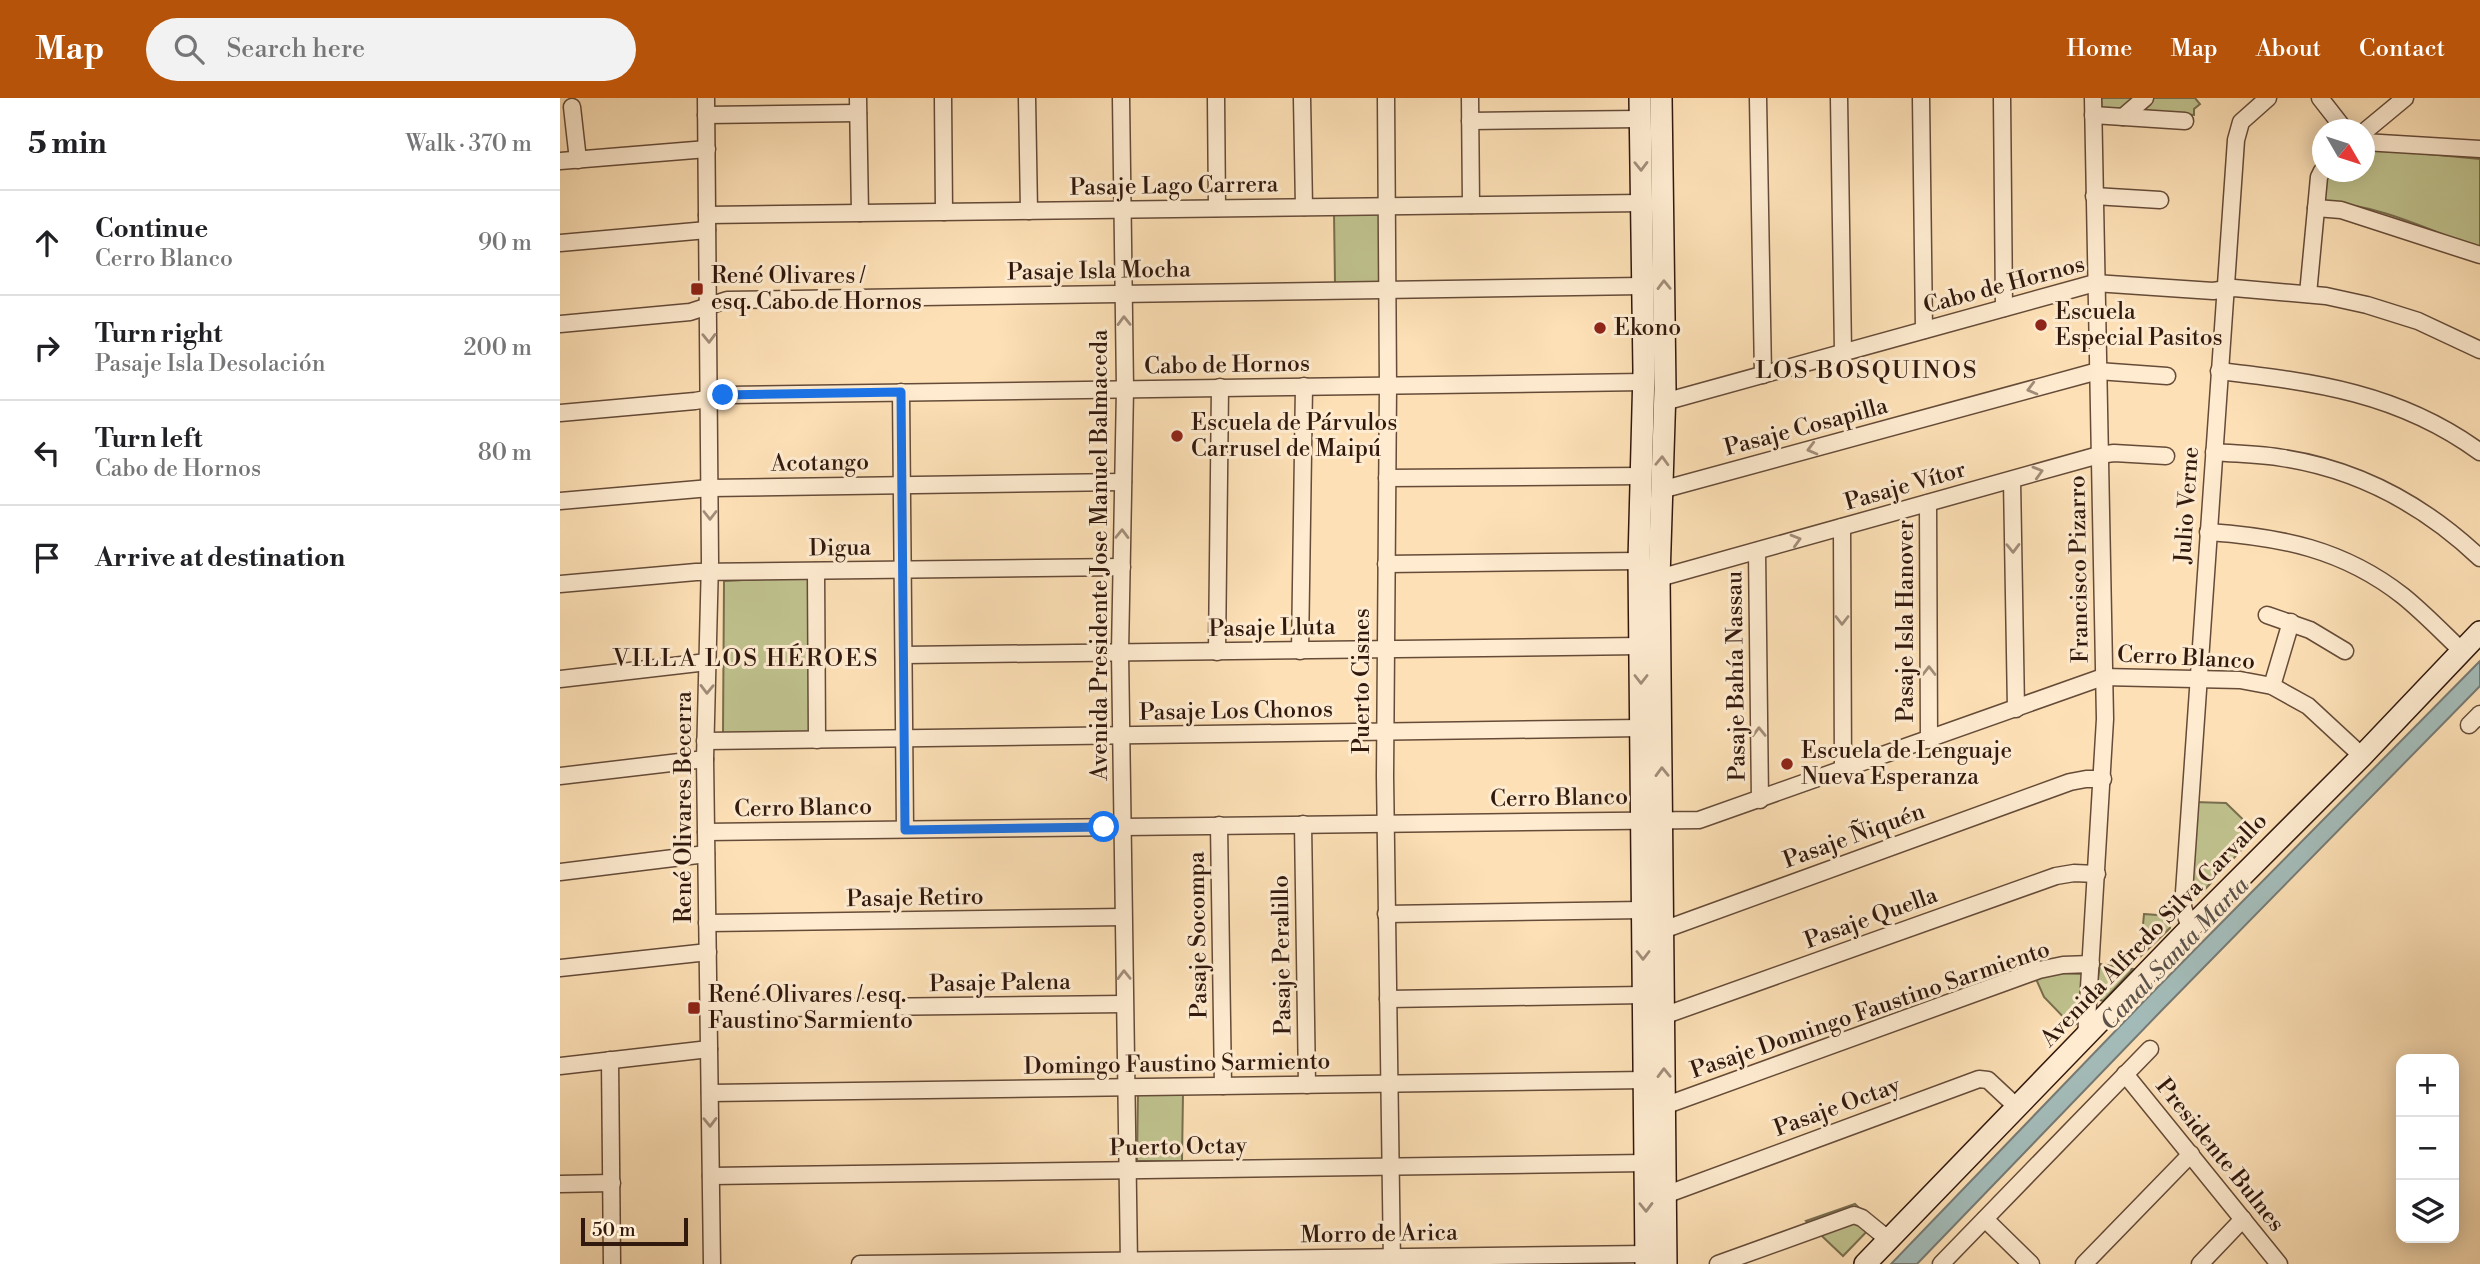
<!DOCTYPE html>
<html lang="en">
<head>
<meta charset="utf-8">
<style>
  :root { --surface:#fff; --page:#f2f2f2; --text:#202124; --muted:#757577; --line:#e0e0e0; --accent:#b45309 }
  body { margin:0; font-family:"Libre Bodoni",serif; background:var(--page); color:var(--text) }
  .controls { position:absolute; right:21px; bottom:21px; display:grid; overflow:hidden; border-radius:14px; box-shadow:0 4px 18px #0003 }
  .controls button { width:63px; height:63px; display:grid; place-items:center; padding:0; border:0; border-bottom:2px solid var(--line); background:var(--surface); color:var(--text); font:35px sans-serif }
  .compass { position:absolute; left:1752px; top:21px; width:63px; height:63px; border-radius:50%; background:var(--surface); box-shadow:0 4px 18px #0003; rotate:129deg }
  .scale { position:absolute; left:21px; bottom:18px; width:107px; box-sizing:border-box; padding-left:7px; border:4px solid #32190e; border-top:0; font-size:19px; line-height:24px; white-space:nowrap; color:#32190e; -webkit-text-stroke:5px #feebd0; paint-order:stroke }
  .stop { position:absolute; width:21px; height:21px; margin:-16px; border:5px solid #1a73e8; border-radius:50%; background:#fff }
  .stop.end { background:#1a73e8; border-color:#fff; box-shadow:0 2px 7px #0008 }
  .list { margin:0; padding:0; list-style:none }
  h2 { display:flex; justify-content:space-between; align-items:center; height:91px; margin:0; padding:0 28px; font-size:30px }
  h2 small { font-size:23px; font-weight:400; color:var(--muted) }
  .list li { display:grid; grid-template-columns:46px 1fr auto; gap:21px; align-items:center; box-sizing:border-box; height:105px; padding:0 28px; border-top:2px solid var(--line) }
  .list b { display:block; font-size:26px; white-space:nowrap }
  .list p { margin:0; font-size:23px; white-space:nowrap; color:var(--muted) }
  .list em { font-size:23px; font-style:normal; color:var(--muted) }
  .icon { flex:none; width:38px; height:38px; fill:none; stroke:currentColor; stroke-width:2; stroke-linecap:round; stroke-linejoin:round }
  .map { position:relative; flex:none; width:1920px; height:1166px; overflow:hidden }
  header { display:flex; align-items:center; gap:42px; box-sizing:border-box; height:98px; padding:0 35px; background:var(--accent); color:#fff }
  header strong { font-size:33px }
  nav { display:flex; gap:38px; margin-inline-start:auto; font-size:24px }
  .search { width:490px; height:63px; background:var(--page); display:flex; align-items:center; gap:18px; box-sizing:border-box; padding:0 24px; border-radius:38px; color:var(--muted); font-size:26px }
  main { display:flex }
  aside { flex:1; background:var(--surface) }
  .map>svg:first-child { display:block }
</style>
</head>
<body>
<header>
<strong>Map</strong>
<div class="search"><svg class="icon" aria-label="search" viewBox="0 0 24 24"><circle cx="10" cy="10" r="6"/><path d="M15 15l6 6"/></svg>Search here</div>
<nav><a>Home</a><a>Map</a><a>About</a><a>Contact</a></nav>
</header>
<main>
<aside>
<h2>5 min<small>Walk · 370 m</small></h2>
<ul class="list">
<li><svg class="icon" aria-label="ahead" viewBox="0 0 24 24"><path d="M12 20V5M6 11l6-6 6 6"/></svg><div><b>Continue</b><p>Cerro Blanco</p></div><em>90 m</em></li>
<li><svg class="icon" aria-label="right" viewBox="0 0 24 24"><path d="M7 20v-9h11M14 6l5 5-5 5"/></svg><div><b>Turn right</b><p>Pasaje Isla Desolación</p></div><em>200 m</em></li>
<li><svg class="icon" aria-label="left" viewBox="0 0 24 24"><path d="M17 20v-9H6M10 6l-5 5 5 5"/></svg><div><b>Turn left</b><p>Cabo de Hornos</p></div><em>80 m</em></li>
<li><svg class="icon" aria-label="arrive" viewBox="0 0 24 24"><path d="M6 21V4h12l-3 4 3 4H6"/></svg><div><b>Arrive at destination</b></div></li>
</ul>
</aside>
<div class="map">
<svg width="1920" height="1166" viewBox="0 0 1920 1166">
  <rect width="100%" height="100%" fill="#fde0b6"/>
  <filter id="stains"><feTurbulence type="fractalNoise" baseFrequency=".00286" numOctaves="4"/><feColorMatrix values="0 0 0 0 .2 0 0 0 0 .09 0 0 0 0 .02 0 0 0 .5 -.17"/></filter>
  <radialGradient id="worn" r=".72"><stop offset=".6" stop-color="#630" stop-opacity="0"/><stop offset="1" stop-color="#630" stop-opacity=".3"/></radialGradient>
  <g fill="#bfc28e" stroke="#786e4e" stroke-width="2">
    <path d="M1541,0H1576L1565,10L1542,12Z"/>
    <path d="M1592,0H1635L1640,6L1634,11V17L1582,12Z"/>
    <path d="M1805,50L1920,61V151C1869,132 1815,105 1761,104L1765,79L1770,74H1804Z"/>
    <path d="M823,114L824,185H775L774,115Z"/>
    <path d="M247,479L252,483L253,633L248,638L163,636L164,483Z"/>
    <path d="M1634,704L1666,705L1697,735L1638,799L1632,791Z"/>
    <path d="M1584,816L1611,818L1610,830L1580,859Z"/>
    <path d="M1540,866L1573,871L1543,903L1535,900Z"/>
    <path d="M1497,875L1523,876L1522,920L1513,929L1484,899L1476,881Z"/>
    <path d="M578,995H623L622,1063H577Z"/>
    <path d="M1295,1106L1315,1125L1283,1158L1246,1123Z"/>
  </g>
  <path fill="#a3bbb8" stroke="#767a74" stroke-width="2" d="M1920,563V588L1603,911L1357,1166H1331L1590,897Z"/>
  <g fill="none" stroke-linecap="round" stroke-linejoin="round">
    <defs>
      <g id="street">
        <path d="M146,0L150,463L145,661L152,1166"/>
        <path d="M298,0L300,115"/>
        <path d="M383,0L384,114"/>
        <path d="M467,0L469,113"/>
        <path d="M561,0L565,291L560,554L569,1166"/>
        <path d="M656,0L657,110"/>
        <path d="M742,0L744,109"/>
        <path d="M826,0L828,288L825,678L832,1166"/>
        <path d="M910,0L911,107"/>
        <path d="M1198,0L1203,277"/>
        <path d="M1279,0L1283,254"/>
        <path d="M1361,0L1364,232"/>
        <path d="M1442,0L1444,210"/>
        <path d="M1760,0L1785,32"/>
        <path d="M12,9L18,62"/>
        <path d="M146,17L298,15"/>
        <path d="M1533,17L1625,23"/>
        <path d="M1563,19L1585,0"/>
        <path d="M910,23L1080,21"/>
        <path d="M1804,34L1845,0"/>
        <path d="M1804,44L1920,51"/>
        <path d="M0,63L147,51"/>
        <path d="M1534,98L1600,102"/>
        <path d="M1756,110L1781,112L1920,157"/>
        <path d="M147,117L1082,105"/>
        <path d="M0,145L147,132"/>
        <path d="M1748,196L1759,79L1762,73"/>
        <path d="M0,226L130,214L167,202L1082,188"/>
        <path d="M1659,273C1755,284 1839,295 1920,354"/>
        <path d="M341,294L345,731"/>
        <path d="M1104,304L1535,185L1653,193L1674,190L1766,198L1807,207L1858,223L1920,252"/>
        <path d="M0,315L135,303L169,297L1084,284"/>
        <path d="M1654,354C1677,356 1700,356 1723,360C1800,372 1864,407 1920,460"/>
        <path d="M827,380L1081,378"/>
        <path d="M1452,382L1456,611"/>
        <path d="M1101,392L1538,273L1607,278"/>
        <path d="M0,403L150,390L563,384"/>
        <path d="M1368,405L1369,642"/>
        <path d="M1282,429L1283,672"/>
        <path d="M1648,434C1721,439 1783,451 1843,498C1864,515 1882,534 1902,553"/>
        <path d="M1197,453L1200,702"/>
        <path d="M826,466L1079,463"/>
        <path d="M256,473L257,642"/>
        <path d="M1099,480L1539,357L1554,355L1606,358"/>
        <path d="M0,486L136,474L562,469"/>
        <path d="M1707,517L1750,532L1785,553"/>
        <path d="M740,553L744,288"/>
        <path d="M657,554L660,289"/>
        <path d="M344,557L1080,548"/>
        <path d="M0,581L147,564"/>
        <path d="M1712,588L1731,524"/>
        <path d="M1909,627L1920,616"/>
        <path d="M145,643L1081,630"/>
        <path d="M0,678L145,661"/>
        <path d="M743,726L747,987"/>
        <path d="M659,727L663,988"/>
        <path d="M146,734L1139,722L1543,579L1680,582L1712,588L1748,608L1802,658"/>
        <path d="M0,774L146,756"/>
        <path d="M826,816L1083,812"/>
        <path d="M147,825L563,819"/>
        <path d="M1630,830L1623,809L1676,42L1681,24L1708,0"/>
        <path d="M1103,832L1510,684L1526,681H1543"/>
        <path d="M0,870L148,854"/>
        <path d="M828,901L1084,897"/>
        <path d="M149,911L564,906"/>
        <path d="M1103,918L1496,778L1514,775L1537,776"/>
        <path d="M1526,940L1545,621L1533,0"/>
        <path d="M50,962L52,1166"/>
        <path d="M0,968L149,951"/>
        <path d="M1565,976L1719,1166"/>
        <path d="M150,995L1085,982"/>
        <path d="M1104,1008L1479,872L1503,867L1531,866"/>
        <path d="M151,1078L1085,1065"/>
        <path d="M0,1086L52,1085"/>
        <path d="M1105,1097L1419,981L1428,982L1458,1010"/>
        <path d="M1425,1121L1471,1166"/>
        <path d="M300,1166L1086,1156"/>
        <path d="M1158,1166L1294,1117L1302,1120L1329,1142"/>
        <path d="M1381,1166L1590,951"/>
        <path d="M1524,1166L1631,1056"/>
        <path d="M1640,1166L1683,1121"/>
      </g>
      <g id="secondary">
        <path d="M1080,0L1084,273L1079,463L1086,1166"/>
        <path d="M1101,0L1105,291L1099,480L1106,1166"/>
        <path d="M1305,1166L1630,830L1802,658L1920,534"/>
      </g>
    </defs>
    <use href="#street" stroke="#654b38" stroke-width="19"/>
    <use href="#secondary" stroke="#32190e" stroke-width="24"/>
    <use href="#street" stroke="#feebd0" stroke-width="16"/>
    <use href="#secondary" stroke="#feebd0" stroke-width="21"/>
  </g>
  <defs><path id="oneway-chevron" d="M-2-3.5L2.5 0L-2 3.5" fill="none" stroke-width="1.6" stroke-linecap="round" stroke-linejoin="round" transform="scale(1.75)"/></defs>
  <g stroke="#a28c79">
    <use href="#oneway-chevron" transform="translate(1081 68) rotate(89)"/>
    <use href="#oneway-chevron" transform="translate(1104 187) rotate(-91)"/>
    <use href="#oneway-chevron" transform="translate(564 223) rotate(-91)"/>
    <use href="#oneway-chevron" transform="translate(149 240) rotate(89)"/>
    <use href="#oneway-chevron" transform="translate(1472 291) rotate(165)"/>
    <use href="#oneway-chevron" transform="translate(1252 351) rotate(165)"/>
    <use href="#oneway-chevron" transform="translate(1102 363) rotate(-88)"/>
    <use href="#oneway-chevron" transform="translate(1478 374) rotate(-16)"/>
    <use href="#oneway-chevron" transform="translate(150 417) rotate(90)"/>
    <use href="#oneway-chevron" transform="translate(562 436) rotate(-89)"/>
    <use href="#oneway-chevron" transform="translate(1236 442) rotate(-16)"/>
    <use href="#oneway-chevron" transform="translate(1453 450) rotate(89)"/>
    <use href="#oneway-chevron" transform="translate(1282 522) rotate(90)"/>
    <use href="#oneway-chevron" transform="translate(1369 573) rotate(-90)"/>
    <use href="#oneway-chevron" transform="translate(1081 581) rotate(90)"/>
    <use href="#oneway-chevron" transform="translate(147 591) rotate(91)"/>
    <use href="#oneway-chevron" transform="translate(1199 634) rotate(-91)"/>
    <use href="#oneway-chevron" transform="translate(1102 674) rotate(-91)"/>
    <use href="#oneway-chevron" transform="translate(1083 857) rotate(90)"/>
    <use href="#oneway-chevron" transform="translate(564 877) rotate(-91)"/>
    <use href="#oneway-chevron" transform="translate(1104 975) rotate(-91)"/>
    <use href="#oneway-chevron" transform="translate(150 1024) rotate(89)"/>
    <use href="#oneway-chevron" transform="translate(1086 1109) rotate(89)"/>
  </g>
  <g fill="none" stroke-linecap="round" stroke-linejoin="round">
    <path stroke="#1a73e8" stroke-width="9" d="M163,297L341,294L345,732L544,729"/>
  </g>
  <g fill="#8f2418" stroke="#feebd0" stroke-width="2.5">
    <rect x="130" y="184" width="14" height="14" rx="3.5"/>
    <circle cx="1481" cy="227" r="7"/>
    <circle cx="1040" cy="230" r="7"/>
    <circle cx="617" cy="338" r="7"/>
    <circle cx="1227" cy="666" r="7"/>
    <rect x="127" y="903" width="14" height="14" rx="3.5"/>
  </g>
  <g text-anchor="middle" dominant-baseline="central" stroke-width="6" stroke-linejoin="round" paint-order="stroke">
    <g font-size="23" fill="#32190e" stroke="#feebd0">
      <text transform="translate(614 88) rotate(-1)">Pasaje Lago Carrera</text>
      <text transform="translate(539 173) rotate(-1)">Pasaje Isla Mocha</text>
      <text transform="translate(1444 187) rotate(-15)">Cabo de Hornos</text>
      <text transform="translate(667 267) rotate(-1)">Cabo de Hornos</text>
      <text transform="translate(1246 329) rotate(-15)">Pasaje Cosapilla</text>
      <text transform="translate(260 365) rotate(-1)">Acotango</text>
      <text transform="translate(1345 388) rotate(-16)">Pasaje Vítor</text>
      <text transform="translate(1627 407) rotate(-86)">Julio Verne</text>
      <text transform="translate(280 450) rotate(-1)">Digua</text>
      <text transform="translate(540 457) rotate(-90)">Avenida Presidente Jose Manuel Balmaceda</text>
      <text transform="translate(1519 471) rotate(-91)">Francisco Pizarro</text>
      <text transform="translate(1346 523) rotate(-90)">Pasaje Isla Hanover</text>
      <text transform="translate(712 530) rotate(-1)">Pasaje Lluta</text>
      <text transform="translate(1626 560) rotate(3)">Cerro Blanco</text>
      <text transform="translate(1176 578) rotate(-91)">Pasaje Bahía Nassau</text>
      <text transform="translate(802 583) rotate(-90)">Puerto Cisnes</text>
      <text transform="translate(676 613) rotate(-1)">Pasaje Los Chonos</text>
      <text transform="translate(999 700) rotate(-1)">Cerro Blanco</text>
      <text transform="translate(124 709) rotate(-90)">René Olivares Becerra</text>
      <text transform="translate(243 710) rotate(-1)">Cerro Blanco</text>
      <text transform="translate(1294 738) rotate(-20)">Pasaje Ñiquén</text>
      <text transform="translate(355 800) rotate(-1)">Pasaje Retiro</text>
      <text transform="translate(1311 820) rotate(-20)">Pasaje Quella</text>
      <text transform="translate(1594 832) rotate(-46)">Avenida Alfredo Silva Carvallo</text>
      <text transform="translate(638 837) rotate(-91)">Pasaje Socompa</text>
      <text transform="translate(722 857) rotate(-91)">Pasaje Peralillo</text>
      <text transform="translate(440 885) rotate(-1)">Pasaje Palena</text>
      <text transform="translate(1310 912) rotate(-19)">Pasaje Domingo Faustino Sarmiento</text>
      <text transform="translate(617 966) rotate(-1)">Domingo Faustino Sarmiento</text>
      <text transform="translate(1277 1009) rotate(-20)">Pasaje Octay</text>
      <text transform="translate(618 1049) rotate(-1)">Puerto Octay</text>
      <text transform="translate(1660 1057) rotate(51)">Presidente Bulnes</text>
      <text transform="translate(819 1136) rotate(-1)">Morro de Arica</text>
    </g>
    <g font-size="23" fill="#32190e" stroke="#feebd0" text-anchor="start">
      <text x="151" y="178">René Olivares /<tspan x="151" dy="26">esq. Cabo de Hornos</tspan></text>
      <text x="1495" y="214">Escuela<tspan x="1495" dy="26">Especial Pasitos</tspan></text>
      <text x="1054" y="230">Ekono</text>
      <text x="631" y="325">Escuela de Párvulos<tspan x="631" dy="26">Carrusel de Maipú</tspan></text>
      <text x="1241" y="653">Escuela de Lenguaje<tspan x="1241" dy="26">Nueva Esperanza</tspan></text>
      <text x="148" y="897">René Olivares / esq.<tspan x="148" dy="26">Faustino Sarmiento</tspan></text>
    </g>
    <g font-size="24" letter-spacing="2" fill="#32190e" stroke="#feebd0">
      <text x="1307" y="273">LOS BOSQUINOS</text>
      <text x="186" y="561">VILLA LOS HÉROES</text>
    </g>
    <g font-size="24" font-style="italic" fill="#5a524a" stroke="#feebd0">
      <text transform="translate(1615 856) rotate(-46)">Canal Santa Marta</text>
    </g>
  </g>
  <rect width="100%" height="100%" filter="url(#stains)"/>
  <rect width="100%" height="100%" fill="url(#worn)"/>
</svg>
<div class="controls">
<button>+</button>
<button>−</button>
<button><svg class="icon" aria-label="layers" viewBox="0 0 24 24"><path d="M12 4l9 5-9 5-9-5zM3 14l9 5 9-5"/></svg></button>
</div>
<svg class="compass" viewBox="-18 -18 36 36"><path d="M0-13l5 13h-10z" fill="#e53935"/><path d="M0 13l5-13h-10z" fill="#757577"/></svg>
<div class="scale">50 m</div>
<div class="stop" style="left:544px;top:729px"></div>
<div class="stop end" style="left:163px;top:297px"></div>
</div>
</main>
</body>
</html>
